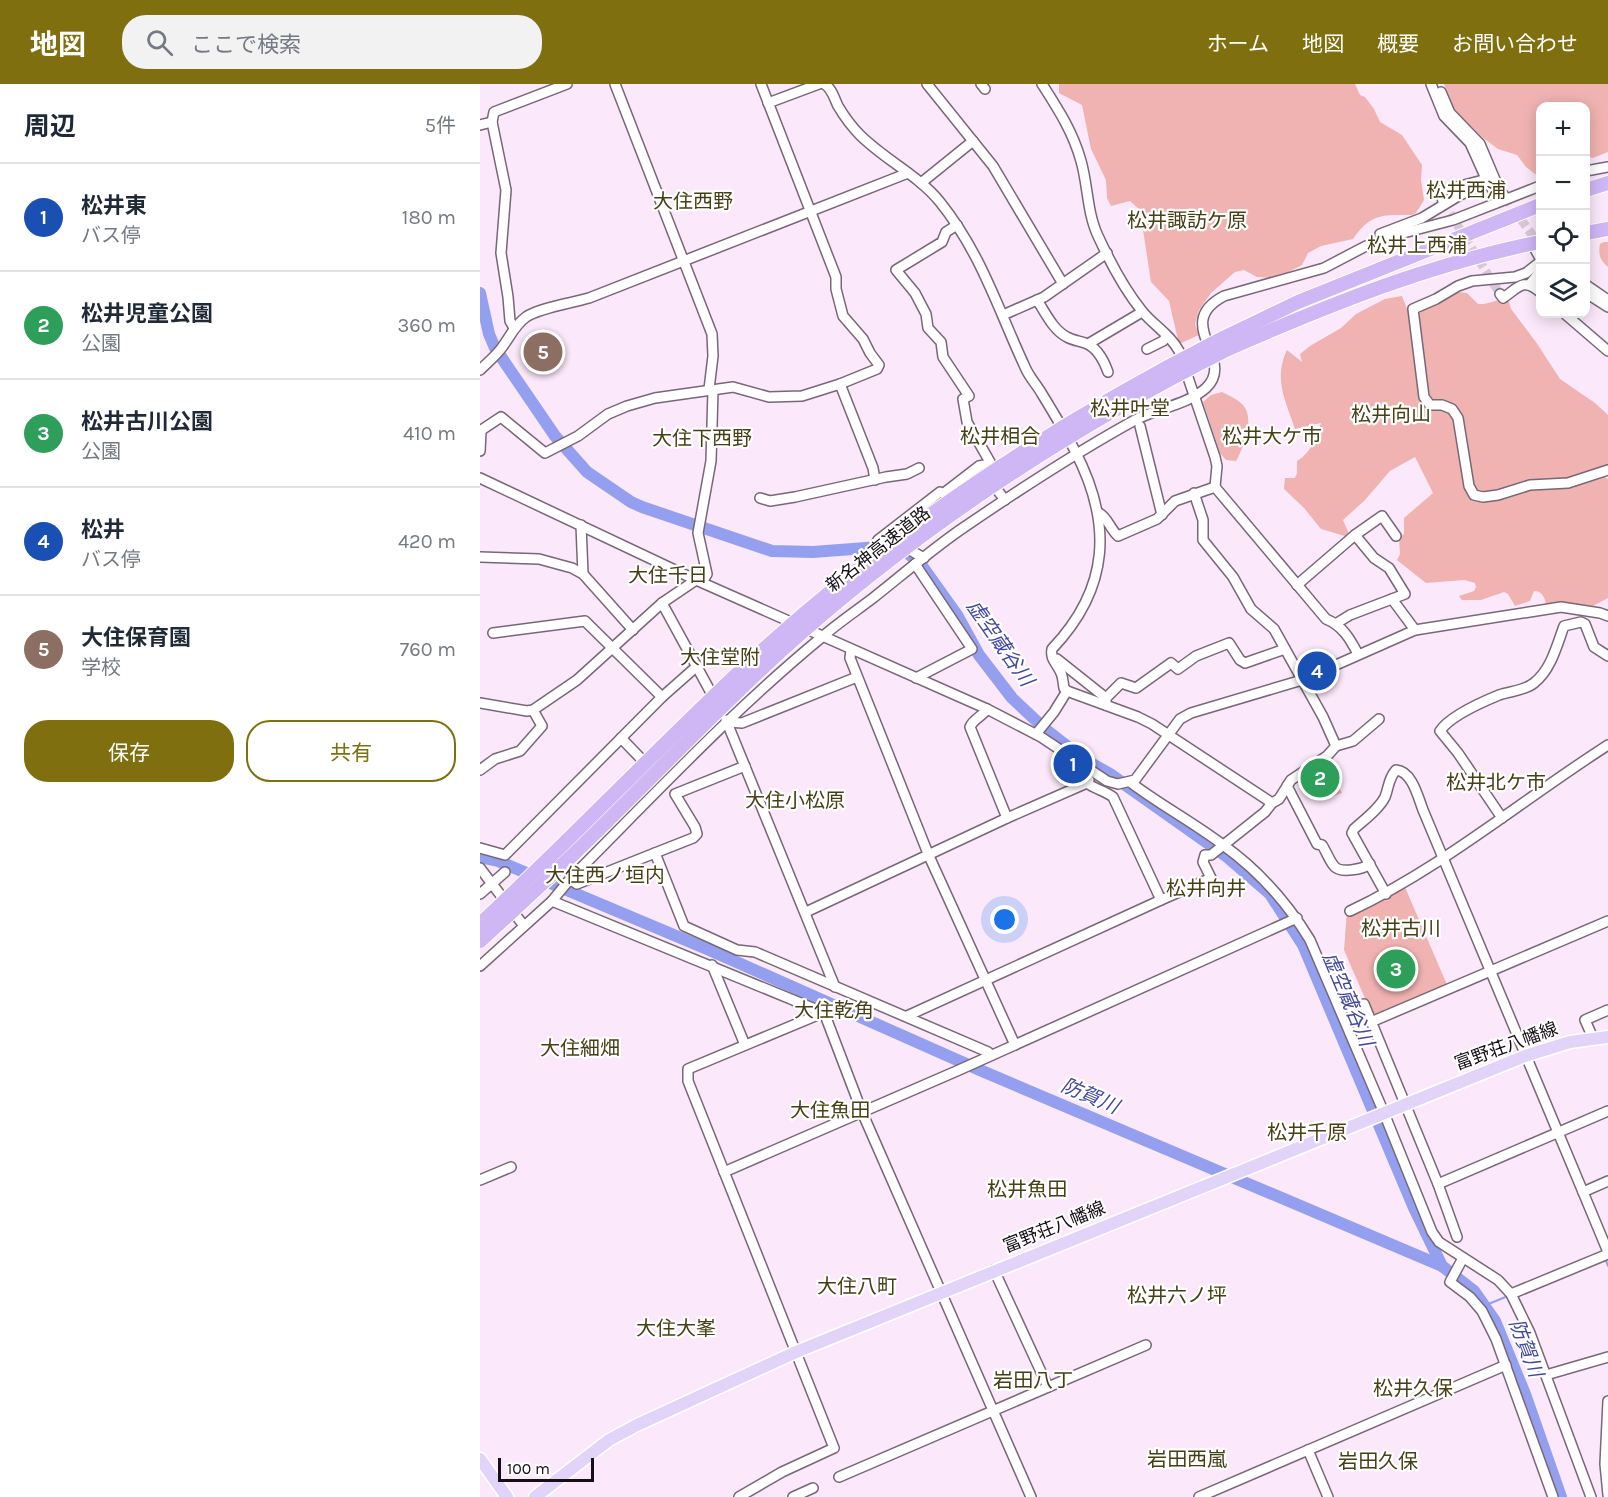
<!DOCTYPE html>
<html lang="ja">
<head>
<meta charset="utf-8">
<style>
  :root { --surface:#fff; --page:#f2f2f3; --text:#1f2937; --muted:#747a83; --line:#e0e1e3; --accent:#7f6f0e }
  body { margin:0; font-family:Karla,"Noto Sans JP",sans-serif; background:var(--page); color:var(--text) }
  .controls { position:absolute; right:18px; top:18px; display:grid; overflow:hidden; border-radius:12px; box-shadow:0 3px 15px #0003 }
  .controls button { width:54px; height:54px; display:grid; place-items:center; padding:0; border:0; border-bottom:2px solid var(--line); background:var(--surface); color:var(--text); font:30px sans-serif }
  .scale { position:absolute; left:18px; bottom:15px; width:96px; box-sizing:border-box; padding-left:6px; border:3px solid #150f15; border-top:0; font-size:16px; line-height:21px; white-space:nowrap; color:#150f15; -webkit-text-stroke:4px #fff; paint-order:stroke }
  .you { position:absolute; left:525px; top:836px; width:21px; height:21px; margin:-15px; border:4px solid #fff; border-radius:50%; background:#1a73e8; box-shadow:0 0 0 9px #1a73e833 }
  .badge { display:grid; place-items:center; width:39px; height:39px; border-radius:50%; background:var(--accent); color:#fff; font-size:20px; font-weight:700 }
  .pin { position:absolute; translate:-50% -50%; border:3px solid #fff; box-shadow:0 2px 6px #0006 }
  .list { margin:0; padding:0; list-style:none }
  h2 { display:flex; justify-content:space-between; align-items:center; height:78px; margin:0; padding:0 24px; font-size:26px }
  h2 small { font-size:20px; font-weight:400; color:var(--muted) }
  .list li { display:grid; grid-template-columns:39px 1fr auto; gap:18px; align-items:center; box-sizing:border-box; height:108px; padding:0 24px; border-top:2px solid var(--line) }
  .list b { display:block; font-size:22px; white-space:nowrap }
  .list p { margin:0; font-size:20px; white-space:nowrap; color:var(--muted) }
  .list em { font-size:20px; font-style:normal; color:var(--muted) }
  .actions { display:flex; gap:12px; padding:18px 24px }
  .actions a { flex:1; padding:14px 0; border:2px solid var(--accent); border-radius:24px; text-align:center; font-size:21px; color:var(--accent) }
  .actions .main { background:var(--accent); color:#fff }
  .icon { flex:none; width:33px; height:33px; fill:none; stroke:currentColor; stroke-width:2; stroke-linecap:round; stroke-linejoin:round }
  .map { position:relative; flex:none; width:1128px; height:1413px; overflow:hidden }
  header { display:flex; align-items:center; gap:36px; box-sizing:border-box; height:84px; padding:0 30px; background:var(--accent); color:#fff }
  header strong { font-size:28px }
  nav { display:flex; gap:33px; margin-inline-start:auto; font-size:21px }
  .search { width:420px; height:54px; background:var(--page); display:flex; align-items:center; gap:15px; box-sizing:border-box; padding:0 21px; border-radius:24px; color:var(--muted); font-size:22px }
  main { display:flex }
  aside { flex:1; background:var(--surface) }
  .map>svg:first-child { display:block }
</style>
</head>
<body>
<header>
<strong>地図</strong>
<div class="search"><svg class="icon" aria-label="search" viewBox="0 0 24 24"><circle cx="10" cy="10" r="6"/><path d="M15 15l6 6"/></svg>ここで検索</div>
<nav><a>ホーム</a><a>地図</a><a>概要</a><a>お問い合わせ</a></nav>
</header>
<main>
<aside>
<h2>周辺<small>5件</small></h2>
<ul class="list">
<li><span class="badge" style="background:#1a4fb4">1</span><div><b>松井東</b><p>バス停</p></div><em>180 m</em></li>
<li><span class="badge" style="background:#2e9e5b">2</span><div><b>松井児童公園</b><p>公園</p></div><em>360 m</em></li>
<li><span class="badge" style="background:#2e9e5b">3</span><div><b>松井古川公園</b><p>公園</p></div><em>410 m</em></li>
<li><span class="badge" style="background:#1a4fb4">4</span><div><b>松井</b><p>バス停</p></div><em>420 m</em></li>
<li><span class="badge" style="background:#8d6e63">5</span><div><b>大住保育園</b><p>学校</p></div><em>760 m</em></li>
</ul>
<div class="actions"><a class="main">保存</a><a>共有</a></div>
</aside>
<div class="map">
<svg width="1128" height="1413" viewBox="0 0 1128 1413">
  <rect width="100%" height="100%" fill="#fbe8fa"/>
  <g fill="#f0b3b1">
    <path d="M579,0H875L880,11L885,13L894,25L900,38L922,51L942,81L941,96L944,116L936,129L932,131C902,131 891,129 873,155L841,162L828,169L822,181L797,194L777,193L764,186L755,188L731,209L719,226L715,240L719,251L699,260L689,217L671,198L660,126L650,117L631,122L627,114L626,96L611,65L602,21L579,9Z"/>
    <path d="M964,0H1128V68L1113,74L1106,72V22H1060V89L1055,90L1046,83L1037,71L1018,65L1002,53L974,25Z"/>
    <path d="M1124,158H1128V183C1120,177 1118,170 1120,160Z"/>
    <path d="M977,208L987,209L998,220C1008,221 1017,215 1028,215L1031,225L1056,258L1080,295L1115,319L1128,331V381L1122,388L1123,392L1128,395V514L1113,522L1066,519C1064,513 1062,507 1054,507L1050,517L1035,522L1028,510L1024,508L1001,516H982L979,512L994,507L996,503L995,499L984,496L946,499L917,476L920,470L919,454L924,450V434L953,409L935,373L910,387L884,417L863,436L869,450L868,453L841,445L824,424L804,405L805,394H815L817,389V377C831,369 836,354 841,339L815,345C806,318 793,295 807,266L822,278L820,270L830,262L861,244L876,230L905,215L922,212L931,235L962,214Z"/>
    <path d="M742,308C748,311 759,316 763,321C775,335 764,363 756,377L746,376L740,369L723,318L731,311Z"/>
    <path d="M843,677L862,709L848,714L845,708L835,713L825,688Z"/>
    <path d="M924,801L968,903L894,935L864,866L867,827Z"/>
  </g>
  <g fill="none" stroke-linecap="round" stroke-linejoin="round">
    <g stroke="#94a0ef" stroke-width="2">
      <path d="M1125,1174L1128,1182"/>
      <path d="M1006,1221L1028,1212"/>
    </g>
    <g stroke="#94a0ef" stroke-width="12">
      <path d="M0,209L9,250L15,264L75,352L107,388L151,418L162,423L292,467L333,468L399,463L419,464L429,470L442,482L477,531L499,571L532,614L565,645L602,674L630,690L746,772L790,810L823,861L934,1124L962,1182"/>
      <path d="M0,773L18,777L227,865L502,987L962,1182L994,1207L1015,1237L1045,1310L1081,1413"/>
    </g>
    <g stroke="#d8c7d8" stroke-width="9" stroke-dasharray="9 4.5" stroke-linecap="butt">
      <path d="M1025,113L1060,162"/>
      <path d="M963,118L1020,210"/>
    </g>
    <defs>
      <g id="minor">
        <path d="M135,0L232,250L233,272L229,305"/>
        <path d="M344,0C352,4 354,14 358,22C364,32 372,43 380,51C405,76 438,91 460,118C501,169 518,225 545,283C549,293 557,301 562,310C573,328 584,346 594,365C633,439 630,504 572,565C570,576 577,579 581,589C583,593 583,599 584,604L587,607"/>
        <path d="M447,0L513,82L583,200"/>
        <path d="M501,0L505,5"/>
        <path d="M562,0C578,25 593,48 601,77C608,101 607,129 618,152C630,178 644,205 662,227C673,241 690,250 699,267L735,373L737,382L735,403L846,535C863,542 870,555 878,570"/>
        <path d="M951,0L964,32L990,59L1008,99L1020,116"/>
        <path d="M961,8L970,29L1000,60L1019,105L1025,113"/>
        <path d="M288,19L339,0"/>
        <path d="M0,41L12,38"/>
        <path d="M1106,87L1128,83"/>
        <path d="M441,99L493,57"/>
        <path d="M963,118L961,107L1007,95"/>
        <path d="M477,141L466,148L462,158L416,186L435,209L446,230L448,244L461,258L463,273L489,312L483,315L487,338L510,378L518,407L525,416"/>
        <path d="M900,150L942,134L980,111L1008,99"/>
        <path d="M1055,165L1060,174"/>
        <path d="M1060,178L1046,189L1035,193L992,197L978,202L956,215L933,225L944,313L950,321H962L972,325L978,334L989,402L994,411L1003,413L1018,411L1050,401L1088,399L1128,386"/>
        <path d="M1050,200L1060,188"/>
        <path d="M1106,201L1128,216"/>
        <path d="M1106,209L1128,223"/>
        <path d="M1020,210L1023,214C1038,204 1043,193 1060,208"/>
        <path d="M557,216C565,228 573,246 587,253C592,256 599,257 605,259C617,263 624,277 628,288"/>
        <path d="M1085,230L1128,267"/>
        <path d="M523,231L564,213L627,169"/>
        <path d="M34,244L30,237L28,213L21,169L26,106L12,38L14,28L87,0"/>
        <path d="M608,260L662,228"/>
        <path d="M667,265L683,257L687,252"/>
        <path d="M0,286C8,278 17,271 23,262C31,251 35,241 46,233C59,224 92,219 109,214L428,89"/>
        <path d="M360,300L393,384L395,396"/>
        <path d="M660,342L682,431"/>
        <path d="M0,347L21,333L65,369L98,352L128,330L147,322L175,314L253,303L289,313L322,312L360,300L397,285L399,281L390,269L383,255L363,232L356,205V193L281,0"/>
        <path d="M0,367L1,348"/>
        <path d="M0,394L216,496L507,625L561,653L627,697L638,700L655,696L700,635L711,629L822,596L935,546L1081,523L1120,529L1128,532"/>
        <path d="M714,409L723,436V456L753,493L771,525L794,545L843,633L856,662"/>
        <path d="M280,414L290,417L315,413L406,393L427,390L439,384"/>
        <path d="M619,429C628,434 630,445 638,452L677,435L695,417L735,403"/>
        <path d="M101,441L103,490"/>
        <path d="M0,473L59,475L92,484L103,490L153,546"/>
        <path d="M444,474L419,460H396L398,456L460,408L464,409L499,382L510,380"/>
        <path d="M435,480L492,565L436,594"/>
        <path d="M222,498L227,490L218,449L231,377L233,306"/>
        <path d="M817,501L875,451L902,432L916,452"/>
        <path d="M912,515L935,546"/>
        <path d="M182,519L235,616"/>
        <path d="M857,539L870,531L925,510L909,484L894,474L875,451"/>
        <path d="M371,566L370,574L449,772L535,961"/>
        <path d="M577,575L626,614"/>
        <path d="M182,613L216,583"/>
        <path d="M0,619L47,627L53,626L97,596L182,519L216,496"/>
        <path d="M626,621V614L641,599L656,604L691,579L698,585L716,572L749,559L760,576L765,579L805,565"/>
        <path d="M507,625C503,632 493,635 490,643L527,734"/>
        <path d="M246,636L355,903"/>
        <path d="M248,638L262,639L377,593"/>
        <path d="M556,650L574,628L587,607L658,633L672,640L792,719"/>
        <path d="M141,654L169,683"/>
        <path d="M0,686L15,675L40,667L62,642L53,626"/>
        <path d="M650,698C680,721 713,738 743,761C778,786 808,820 830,856L904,1029L952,1148L959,1158L1018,1196L1031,1210L1050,1249L1111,1413"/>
        <path d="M607,699C615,705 625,707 633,713L681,816L731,794L723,778L725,771H731L785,728L792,719L799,715L811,696L847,672L856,662L873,657L899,635"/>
        <path d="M807,702L837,760L842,761C846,767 849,776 854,782C860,790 883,785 890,780"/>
        <path d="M1022,734L978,669L960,647C970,632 1002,618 1019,611C1030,607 1044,607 1054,599C1071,586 1077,561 1084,542L1101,538L1105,540L1114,563L1128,572"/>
        <path d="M0,764L25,771L182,613L105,537L13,549"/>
        <path d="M175,769L213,754L217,750L215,743L195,710L265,682"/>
        <path d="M0,784L44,842"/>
        <path d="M90,795L97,800L175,769L204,842L257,866L275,868L508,968L512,971"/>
        <path d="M0,810L25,788"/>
        <path d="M906,810L872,749L874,745C884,736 899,725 905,713C909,703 908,695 916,686C932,687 938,713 943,726L1103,1108L1128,1097"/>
        <path d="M72,817L335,925L343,930"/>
        <path d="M870,827C963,783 1042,716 1128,661"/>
        <path d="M326,828L527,734L607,699L609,696"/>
        <path d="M232,881L265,961"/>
        <path d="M0,882L72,817L90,795C172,713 252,627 342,553C358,539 376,527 393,514C422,491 450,467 480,446C537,407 595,369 655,336C678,324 707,321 726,304C757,275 691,240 744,212L844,184L886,162L912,152L973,136L1060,102"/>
        <path d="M884,920L958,1100L977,1153"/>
        <path d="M348,928L345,931L382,1028L551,1413"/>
        <path d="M427,932L681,816"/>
        <path d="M891,938L1128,837"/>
        <path d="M1113,954L1105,936L1128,926"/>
        <path d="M244,1088L479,986L817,834"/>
        <path d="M0,1096L31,1083"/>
        <path d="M958,1100L1128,1027"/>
        <path d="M1103,1108L1128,1168"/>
        <path d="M983,1174L970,1198L990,1213L1002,1227L1016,1255L1073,1413"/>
        <path d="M514,1186L568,1303"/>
        <path d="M1031,1210L1128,1170"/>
        <path d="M1066,1291L1128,1273"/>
        <path d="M1128,1317L1125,1380L1128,1411"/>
        <path d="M828,1366L848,1413"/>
        <path d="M359,1393L666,1261"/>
        <path d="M259,1413L302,1388L354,1364L208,997V985L340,930"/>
        <path d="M313,1413L333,1404"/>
        <path d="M719,1413L1026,1281"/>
      </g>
      <g id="major">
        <path d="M0,1375L27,1413"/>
        <path d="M55,1413L129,1356L157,1341L316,1268L1045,972L1090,958L1128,953"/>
      </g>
      <g id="highway">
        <path d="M1106,106L1128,99"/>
        <path d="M1106,149L1128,145"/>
        <path d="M743,254L818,218L1060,121"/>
        <path d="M748,265C851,220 950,180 1060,158"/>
      </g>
    </defs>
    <use href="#minor" stroke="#786776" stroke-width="12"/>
    <use href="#major" stroke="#fff" stroke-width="15"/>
    <use href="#highway" stroke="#fff" stroke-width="16"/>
    <use href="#minor" stroke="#fff" stroke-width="9"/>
    <use href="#major" stroke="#e2d4f9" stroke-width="12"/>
    <use href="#highway" stroke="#cfb7f5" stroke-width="14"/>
    <defs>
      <g id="highway-bridge">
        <path d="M0,840C97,750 188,653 285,564C423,439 578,338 743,254"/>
        <path d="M0,857C34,826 69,794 102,762C169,697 233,629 302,566C436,445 587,346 748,265"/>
      </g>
    </defs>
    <use href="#highway-bridge" stroke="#fff" stroke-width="16" stroke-linecap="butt"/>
    <use href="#highway-bridge" stroke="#cfb7f5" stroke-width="14"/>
  </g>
  <g text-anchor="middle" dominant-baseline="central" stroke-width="4.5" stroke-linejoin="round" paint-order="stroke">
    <g font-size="18" fill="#150f15" stroke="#fff">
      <text transform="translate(398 465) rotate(-38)">新名神高速道路</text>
      <text transform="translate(1026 962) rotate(-20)">富野荘八幡線</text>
      <text transform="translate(574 1143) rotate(-22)">富野荘八幡線</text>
    </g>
    <g font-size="20" fill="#474016" stroke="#fff">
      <text x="986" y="106">松井西浦</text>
      <text x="213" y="117">大住西野</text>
      <text x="707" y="136">松井諏訪ケ原</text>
      <text x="937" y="161">松井上西浦</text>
      <text x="650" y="324">松井叶堂</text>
      <text x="911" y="330">松井向山</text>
      <text x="520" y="352">松井相合</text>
      <text x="792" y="352">松井大ケ市</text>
      <text x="222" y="354">大住下西野</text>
      <text x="188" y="491">大住千日</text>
      <text x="240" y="573">大住堂附</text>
      <text x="1016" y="698">松井北ケ市</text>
      <text x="315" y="716">大住小松原</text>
      <text x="125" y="791">大住西ノ垣内</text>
      <text x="726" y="804">松井向井</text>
      <text x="921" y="844">松井古川</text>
      <text x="354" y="926">大住乾角</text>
      <text x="100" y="964">大住細畑</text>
      <text x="350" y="1026">大住魚田</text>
      <text x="827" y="1048">松井千原</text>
      <text x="547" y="1105">松井魚田</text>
      <text x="377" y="1202">大住八町</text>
      <text x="697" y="1211">松井六ノ坪</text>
      <text x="196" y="1244">大住大峯</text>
      <text x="553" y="1296">岩田八丁</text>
      <text x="933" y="1304">松井久保</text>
      <text x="707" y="1375">岩田西嵐</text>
      <text x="898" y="1377">岩田久保</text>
    </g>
    <g font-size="20" font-style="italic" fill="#4247a3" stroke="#fff">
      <text transform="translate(520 559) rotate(55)">虚空蔵谷川</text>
      <text transform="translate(868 915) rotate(67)">虚空蔵谷川</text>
      <text transform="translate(610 1012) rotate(23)">防賀川</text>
      <text transform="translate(1046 1264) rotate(69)">防賀川</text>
    </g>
  </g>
</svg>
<div class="controls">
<button>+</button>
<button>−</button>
<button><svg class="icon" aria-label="locate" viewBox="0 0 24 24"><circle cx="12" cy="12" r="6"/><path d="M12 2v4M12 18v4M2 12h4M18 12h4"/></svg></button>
<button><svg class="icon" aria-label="layers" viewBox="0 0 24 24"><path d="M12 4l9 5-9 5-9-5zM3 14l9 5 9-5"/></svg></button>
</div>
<div class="scale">100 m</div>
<div class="you"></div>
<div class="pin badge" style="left:593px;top:680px;background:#1a4fb4">1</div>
<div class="pin badge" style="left:840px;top:694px;background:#2e9e5b">2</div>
<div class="pin badge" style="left:916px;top:885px;background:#2e9e5b">3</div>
<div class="pin badge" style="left:837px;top:587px;background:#1a4fb4">4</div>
<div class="pin badge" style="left:63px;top:268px;background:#8d6e63">5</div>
</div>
</main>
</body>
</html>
